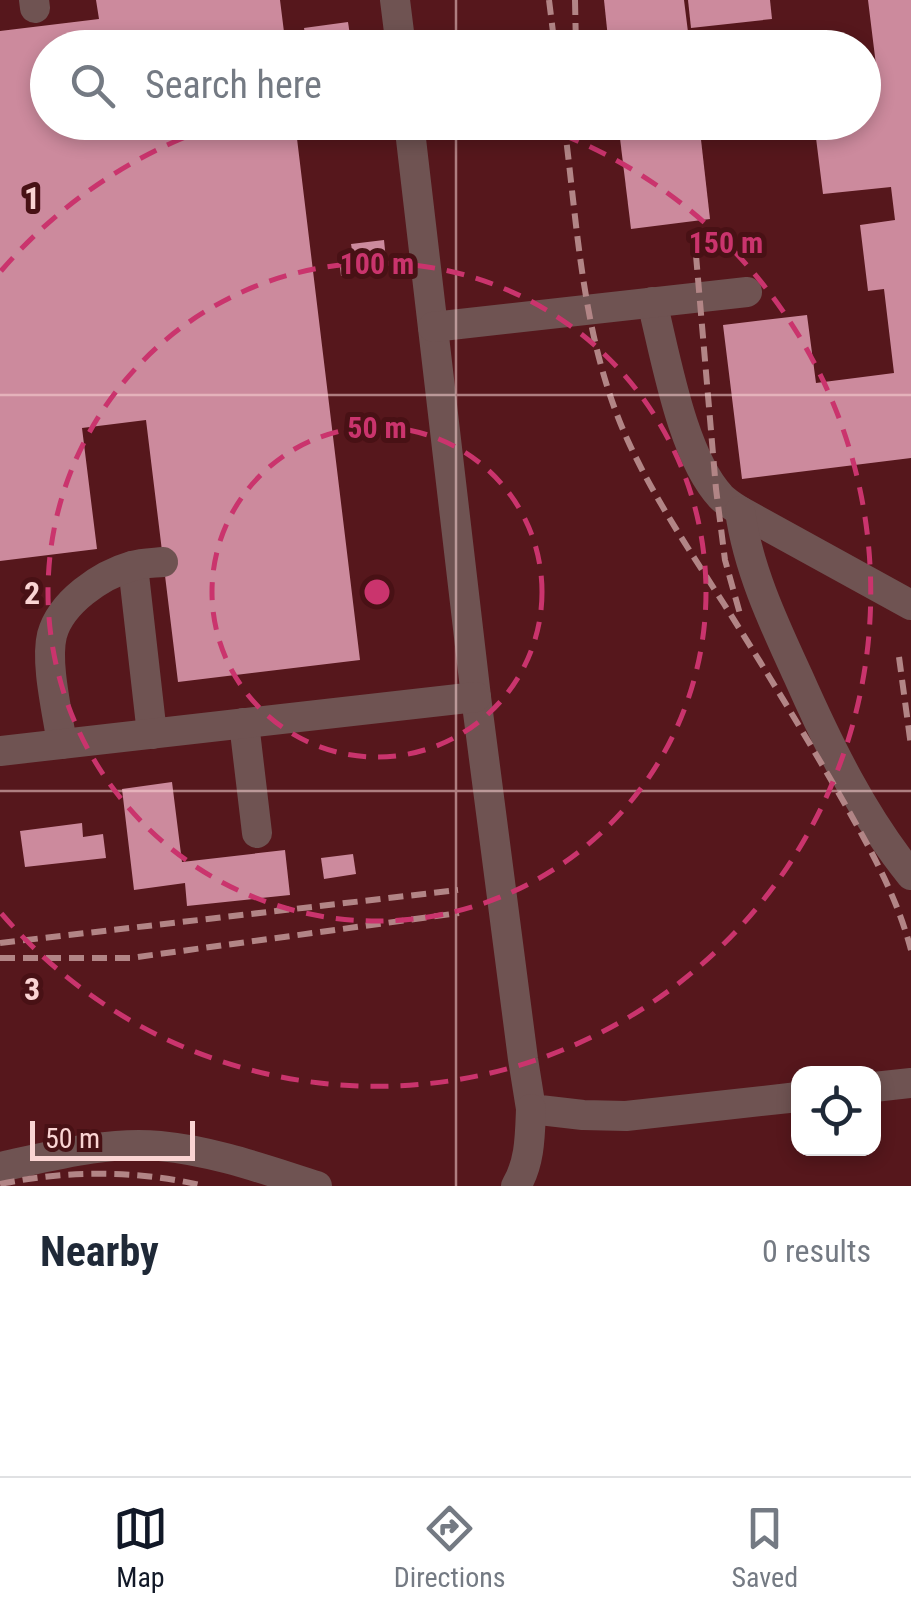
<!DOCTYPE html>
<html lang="en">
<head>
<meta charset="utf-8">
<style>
  :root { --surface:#fff; --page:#f6f6f7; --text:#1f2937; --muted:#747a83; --line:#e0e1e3; --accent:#111827 }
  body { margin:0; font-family:"Roboto Condensed",sans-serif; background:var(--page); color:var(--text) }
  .controls { position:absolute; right:30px; bottom:30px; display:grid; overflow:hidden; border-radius:20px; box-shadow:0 5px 15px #0003 }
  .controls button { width:90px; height:90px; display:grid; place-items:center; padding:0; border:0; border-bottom:2px solid var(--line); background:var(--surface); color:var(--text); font:50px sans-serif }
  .scale { position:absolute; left:30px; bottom:25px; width:165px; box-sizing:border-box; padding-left:10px; border:5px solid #fad4d3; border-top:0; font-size:28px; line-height:35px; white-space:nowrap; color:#fad4d3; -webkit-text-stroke:8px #481115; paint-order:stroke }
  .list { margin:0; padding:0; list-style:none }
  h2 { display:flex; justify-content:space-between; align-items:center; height:130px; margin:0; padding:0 40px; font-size:42px }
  h2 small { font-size:32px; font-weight:400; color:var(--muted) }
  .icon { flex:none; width:55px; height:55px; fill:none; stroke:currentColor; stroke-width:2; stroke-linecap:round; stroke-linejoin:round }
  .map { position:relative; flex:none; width:911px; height:1186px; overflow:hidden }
  .search { position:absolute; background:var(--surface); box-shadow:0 5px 15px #0003; left:30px; right:30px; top:30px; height:110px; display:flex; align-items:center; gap:25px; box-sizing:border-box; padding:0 35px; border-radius:55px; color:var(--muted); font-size:38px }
  .sheet { height:290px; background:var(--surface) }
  nav { display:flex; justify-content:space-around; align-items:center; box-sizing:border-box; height:140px; border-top:2px solid var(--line); background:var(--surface); font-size:28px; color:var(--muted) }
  nav a { display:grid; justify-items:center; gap:5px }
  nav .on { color:var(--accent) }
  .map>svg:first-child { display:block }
</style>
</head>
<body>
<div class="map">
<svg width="911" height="1186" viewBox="0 0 911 1186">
  <rect width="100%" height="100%" fill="#481115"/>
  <path fill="#56171c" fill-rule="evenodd" d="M0,0H911V1186H0ZM48,48H864V122H48ZM798,1074H874V1148H798Z"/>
  <g fill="#cc8a9d">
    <path d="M96,0H280L286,48H48V122H295L360,660L178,682L146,420L82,428L97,549L0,561V31L99,19Z"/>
    <path d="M604,0H684L690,48H609Z"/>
    <path d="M688,0H770L772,19L691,28Z"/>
    <path d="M868,0H911V458L742,479L723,325L807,315L816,383L894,373L884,289L868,291L860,225L895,220L891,187L823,194L814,122H864V67L876,65Z"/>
    <path d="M348,22L351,42L307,47L304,28Z"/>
    <path d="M618,122H699L710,219L631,229Z"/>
    <path d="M384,240L387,270L341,276L339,257L353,256L351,244Z"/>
    <path d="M172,782L182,862L285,850L290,895L187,906L185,883L134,890L122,789Z"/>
    <path d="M82,823L83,837L103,834L106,858L25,867L20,831Z"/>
    <path d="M353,854L356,874L324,879L321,858Z"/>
  </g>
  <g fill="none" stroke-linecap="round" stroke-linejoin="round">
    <g stroke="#6f5352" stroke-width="30">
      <path d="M34,0L35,8"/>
      <path d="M395,0L401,48"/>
      <path d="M409,122L476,697L523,1059L531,1109L583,1115L626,1116L798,1097"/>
      <path d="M652,302C666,358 682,455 721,497C726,502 734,507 740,511L911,605"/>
      <path d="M433,327L747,292"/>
      <path d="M740,511C748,569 774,624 798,676C829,746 863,816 911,875"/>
      <path d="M133,566L152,734"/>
      <path d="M244,723L257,833"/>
      <path d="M62,744C58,715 45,663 52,635C61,602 101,575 132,566C142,563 153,563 163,562"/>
      <path d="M0,751L476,697"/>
      <path d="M874,1087L911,1083"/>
      <path d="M0,1167C52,1156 107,1141 160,1146C214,1151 266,1170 317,1186"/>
      <path d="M516,1186C530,1163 530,1136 531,1109"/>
    </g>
    <g stroke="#b28586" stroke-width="6" stroke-dasharray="15 8" stroke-linecap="butt">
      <path d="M549,0L555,48"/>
      <path d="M575,0L576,48"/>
      <path d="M564,122C578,230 582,340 628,441C654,498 690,551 724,604C763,666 801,728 838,792C867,843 896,893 911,950"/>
      <path d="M694,232L716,489L725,560L740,614"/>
      <path d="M899,657L911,746"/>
      <path d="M0,943L458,890"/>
      <path d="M0,958H130L459,913"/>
      <path d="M0,1184C69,1170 136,1170 205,1186"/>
    </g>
  </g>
  <path fill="none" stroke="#fad4d3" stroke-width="2.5" stroke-opacity="0.55" d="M456,0V48M456,122V1186M0,395H911M0,791H911"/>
  <g fill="none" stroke="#ca346d" stroke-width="5" stroke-dasharray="18 12">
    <circle cx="377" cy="592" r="165"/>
    <circle cx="377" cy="592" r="329"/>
    <path d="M1 271A494 494 0 0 1 220 124M534 124A494 494 0 1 1 1 913"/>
  </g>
  <g font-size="32" text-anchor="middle" font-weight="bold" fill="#fad4d3" stroke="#481115" stroke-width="10" stroke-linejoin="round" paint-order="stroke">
    <text x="32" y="209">1</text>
    <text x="32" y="604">2</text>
    <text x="32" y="1000">3</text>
  </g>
  <circle cx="377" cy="592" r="15" fill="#ca346d" stroke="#481115" stroke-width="5"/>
  <g font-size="30" text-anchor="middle" font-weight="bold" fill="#ca346d" stroke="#481115" stroke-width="10" stroke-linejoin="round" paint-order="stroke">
    <text x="726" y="253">150 m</text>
    <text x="377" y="274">100 m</text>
    <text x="377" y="438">50 m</text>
  </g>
</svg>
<div class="controls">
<button><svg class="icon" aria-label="locate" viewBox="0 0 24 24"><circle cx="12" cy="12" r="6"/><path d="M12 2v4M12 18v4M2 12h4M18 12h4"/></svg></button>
</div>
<div class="scale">50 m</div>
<div class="search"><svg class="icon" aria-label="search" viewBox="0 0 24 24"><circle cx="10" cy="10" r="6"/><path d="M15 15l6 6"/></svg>Search here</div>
</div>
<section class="sheet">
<h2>Nearby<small>0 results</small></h2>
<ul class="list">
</ul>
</section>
<nav>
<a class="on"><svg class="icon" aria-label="map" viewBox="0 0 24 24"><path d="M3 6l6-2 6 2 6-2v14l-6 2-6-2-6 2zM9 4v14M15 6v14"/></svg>Map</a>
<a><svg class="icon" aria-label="directions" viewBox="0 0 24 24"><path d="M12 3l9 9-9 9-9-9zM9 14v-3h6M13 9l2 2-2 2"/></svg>Directions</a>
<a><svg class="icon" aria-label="saved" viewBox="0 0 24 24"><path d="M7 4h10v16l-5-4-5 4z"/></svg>Saved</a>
</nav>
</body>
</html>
